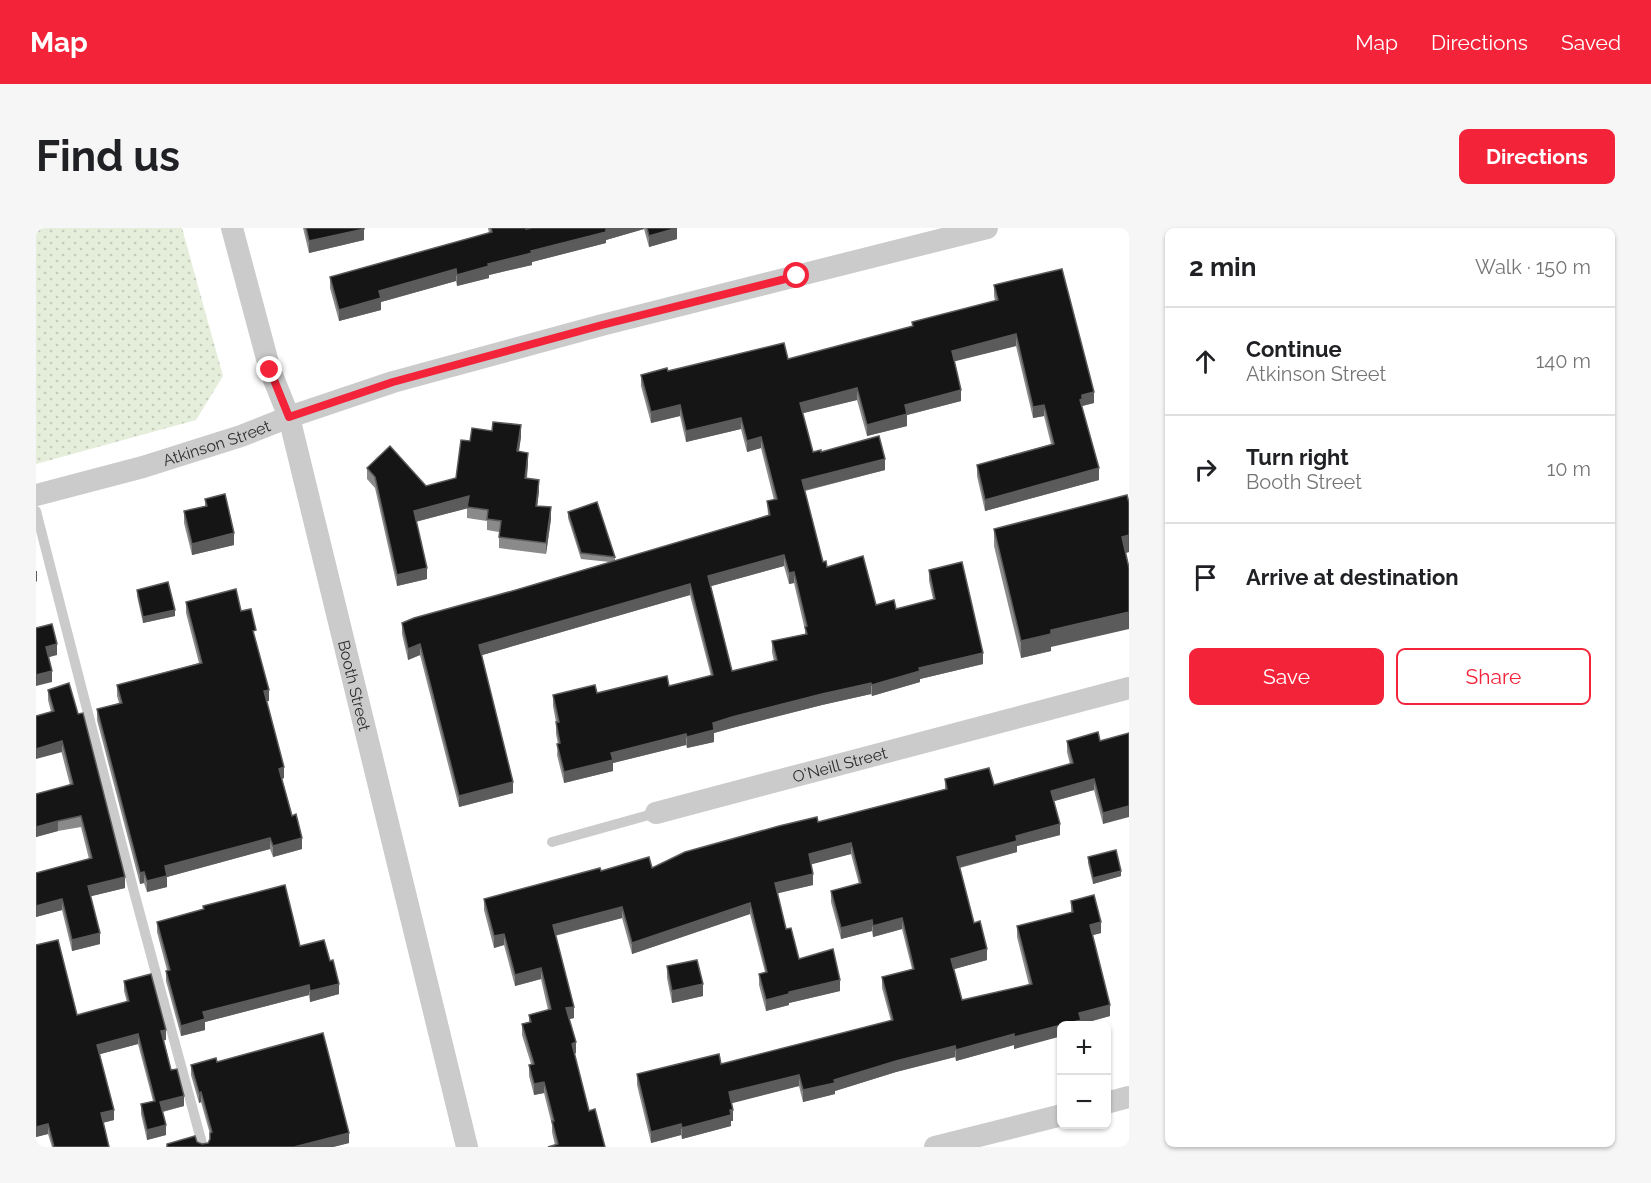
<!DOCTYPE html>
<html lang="en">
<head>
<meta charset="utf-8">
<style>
  :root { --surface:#fff; --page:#f6f6f6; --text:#202124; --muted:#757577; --line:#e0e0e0; --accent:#f3233a }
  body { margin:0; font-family:Raleway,sans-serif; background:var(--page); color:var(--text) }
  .controls { position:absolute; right:18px; bottom:18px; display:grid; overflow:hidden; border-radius:9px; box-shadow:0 2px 4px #0004 }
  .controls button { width:54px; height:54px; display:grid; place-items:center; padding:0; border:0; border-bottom:2px solid var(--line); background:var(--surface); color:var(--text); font:30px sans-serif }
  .stop { position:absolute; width:18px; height:18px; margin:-14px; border:4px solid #f3233a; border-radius:50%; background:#fff }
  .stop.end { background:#f3233a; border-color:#fff; box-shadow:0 2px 6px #0008 }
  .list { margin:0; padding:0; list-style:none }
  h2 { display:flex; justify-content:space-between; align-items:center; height:78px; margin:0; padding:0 24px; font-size:26px }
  h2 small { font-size:20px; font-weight:400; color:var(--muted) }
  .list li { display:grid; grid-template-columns:39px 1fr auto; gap:18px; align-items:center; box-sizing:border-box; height:108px; padding:0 24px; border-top:2px solid var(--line) }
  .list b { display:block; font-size:22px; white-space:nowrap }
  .list p { margin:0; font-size:20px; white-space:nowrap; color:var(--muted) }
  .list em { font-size:20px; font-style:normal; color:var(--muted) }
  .actions { display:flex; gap:12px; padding:18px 24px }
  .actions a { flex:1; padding:14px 0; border:2px solid var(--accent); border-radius:9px; text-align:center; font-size:21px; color:var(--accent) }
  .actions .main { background:var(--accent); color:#fff }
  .icon { flex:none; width:33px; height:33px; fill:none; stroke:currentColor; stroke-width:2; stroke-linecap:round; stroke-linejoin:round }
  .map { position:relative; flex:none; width:1093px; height:919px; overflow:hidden; border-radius:9px }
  header { display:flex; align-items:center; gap:36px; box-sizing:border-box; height:84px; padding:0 30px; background:var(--accent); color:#fff }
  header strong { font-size:28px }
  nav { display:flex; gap:33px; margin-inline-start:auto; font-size:21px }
  .intro { display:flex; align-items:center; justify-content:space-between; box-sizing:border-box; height:144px; padding:0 36px }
  h1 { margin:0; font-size:42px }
  .button { padding:15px 27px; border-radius:9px; background:var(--accent); color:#fff; font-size:21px; font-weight:700 }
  main { display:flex; gap:36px; padding:0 36px }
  aside { flex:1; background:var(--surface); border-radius:9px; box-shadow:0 2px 4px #0004 }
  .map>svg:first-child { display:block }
</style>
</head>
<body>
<header>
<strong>Map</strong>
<nav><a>Map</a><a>Directions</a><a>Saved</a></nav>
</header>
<div class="intro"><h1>Find us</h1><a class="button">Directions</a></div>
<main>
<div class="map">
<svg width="1093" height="919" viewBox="0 0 1093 919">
  <defs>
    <pattern id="grass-dots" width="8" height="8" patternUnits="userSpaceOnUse" patternTransform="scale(1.5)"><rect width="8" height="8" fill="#e5eddb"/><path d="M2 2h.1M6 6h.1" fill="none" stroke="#c5ccbc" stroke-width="1.8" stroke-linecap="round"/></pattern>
  </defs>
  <rect width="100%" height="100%" fill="#fff"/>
  <path fill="url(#grass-dots)" d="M0,0H146L187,148L160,192L0,236Z"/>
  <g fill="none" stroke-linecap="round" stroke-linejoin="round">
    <g stroke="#cbcbcb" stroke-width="10">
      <path d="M0,283L98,664L167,919"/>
      <path d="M516,614L620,585"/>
    </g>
    <g stroke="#cbcbcb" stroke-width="22">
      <path id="s1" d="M196,0L234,142L253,189L431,919"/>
      <path id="s2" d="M0,267L107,239L205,208L253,189L357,154L566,97L951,0"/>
      <path id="s3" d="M620,585L1093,460"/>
      <path d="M1070,875L1093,869"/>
      <path d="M899,919L1026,887"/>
    </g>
  </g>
  <g fill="#8a8a8a" fill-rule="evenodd">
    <path d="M267,0H328V12L273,25Z"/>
    <path d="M452,0H490V1L496,0H641V11L613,19L608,1L570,12V15L496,34V37L453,47V50L421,58L420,53L345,74V82L303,93L294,60V49L453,5Z"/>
    <path d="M958,57L1058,175L1046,178V180L1063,252L949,283L941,248V237L1015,216L1008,188L997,190L980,118L918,133L925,173L871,187V198L831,208L821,172L766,185L777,224H785L849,242L769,263L787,334L791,339L840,377L860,381L897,371L893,353V342L947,436L884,451V454L836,468L835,466L786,477L696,500L678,505V514L651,520L650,517L577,535V543L528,555L521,527L522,516L520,506V494L517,478V467L561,465L633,458L675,448L654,367L446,427L477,565L423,579L384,427L372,432L366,406V395L574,334L545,331L532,290V284L579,329V333L732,287L731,273L738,272L725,220L711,224L705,201L650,214L644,188L615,195L605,158V147L752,131L876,99V94L959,73L958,68ZM748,338L753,356L758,355L769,402V406L736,413V424L738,433L696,443L675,358Z"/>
    <path d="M485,209L483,223L492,236L491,250L503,263L501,278L515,291L510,326L463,320V304L451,302V293L431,290V280L380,294L391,351L361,358L339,260L331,251V240L390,258L420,250L434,213Z"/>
    <path d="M169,271L198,317L156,327L148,295V283L169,278Z"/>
    <path d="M958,301L1093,324L1089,325L1015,419V423L985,430L958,318Z"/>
    <path d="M101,362L139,388L107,395L101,368Z"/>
    <path d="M150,374L205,383L220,413L233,473H230L248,550L246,551L266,621L237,629L234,621L131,649V659L111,664L108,655L104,656L61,492V481L83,475L81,468V457L163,435L150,385Z"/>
    <path d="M12,462L89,660L55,668L64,716L36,723L26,682L0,689L53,631L45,599L22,603L0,609V566L34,557L12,472Z"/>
    <path d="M1093,505L1067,596L1058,562L1018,573L1024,607L981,618V624L924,640L938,695L951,732L918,741L926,772L993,757L981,709V698L1035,685V673L1065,705L1056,707L1074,788L1045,796V798L978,821V817L920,833L919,829L860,844L799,863V866L767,874L763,858L695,875L697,893H695V898L646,911L645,907L615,915L601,857V846L685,836L855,793L846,760V749L876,741L866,701L837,709L836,703L805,711L795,674V663L823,656L815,626L775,636L777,657L741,665L750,701L763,731L804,763L753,775V777L730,783L723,757V746L729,744L714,686L596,726L586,690L519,708L538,790L533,791L540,825L538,826L553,883L569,919L519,917L516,904V897L508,865L498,867L493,848V837L495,836L486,807V796L493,794V787L512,782L505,751L479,758L468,717L458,720L448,682V671L565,643L616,640L782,594L909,561V551L958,557L1034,536L1031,524V513H1064Z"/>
    <path d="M1052,629L1085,648L1057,656L1052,635Z"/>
    <path d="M167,678L264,718L294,733L303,766L274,774L273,767L169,794V802L145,808L130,753V743L131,742L121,704V694L167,681Z"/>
    <path d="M631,738L667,768L636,775L631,750Z"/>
    <path d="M88,753L130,812H128L135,842L148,878L127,884L130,907L111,912L105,886V876L117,873L102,816L64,826L78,892L67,895L73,919H16L12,906L0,909L41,787L91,774L88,763Z"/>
    <path d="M181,834L313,915L297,919H131V916L161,914L166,916L172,915L174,912V906L165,874L163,875L155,847V837Z"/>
  </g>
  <g fill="#5b5b5b">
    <path d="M571,0H608V1L570,12V15L496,34V37L453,47V50L421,58V47L452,36Z"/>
    <path d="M641,0V11L613,19V8Z"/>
    <path d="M328,1V12L273,25V13Z"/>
    <path d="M420,41V53L345,74V82L303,93V82L343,63Z"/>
    <path d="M980,106V118L916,134V123Z"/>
    <path d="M821,160V172L764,186V175Z"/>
    <path d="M925,162V173L871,187V198L831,208V197L869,177Z"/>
    <path d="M1058,164V175L1046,178V183L1044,172L1046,167Z"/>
    <path d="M644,177V188L615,195V184Z"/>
    <path d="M1008,177V188L997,190V179Z"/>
    <path d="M705,190V201L650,214V203Z"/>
    <path d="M485,197V209L481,234V223Z"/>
    <path d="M725,209V220L711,224V213Z"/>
    <path d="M492,225V236L489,261V250Z"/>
    <path d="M849,231V242L766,263V252Z"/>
    <path d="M1063,240V252L949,283V272Z"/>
    <path d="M503,252V263L500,289V278Z"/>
    <path d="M433,268V280L378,294V283Z"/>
    <path d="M515,279V291L510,326V315Z"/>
    <path d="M198,305V317L156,327V316Z"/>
    <path d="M1093,307V324L1086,326V309Z"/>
    <path d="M748,327V338L672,359V348Z"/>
    <path d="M391,340V351L361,358V347Z"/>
    <path d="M0,343H1V353L0,354Z"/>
    <path d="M758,344V355L753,356V345Z"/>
    <path d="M654,356V367L443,428V417Z"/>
    <path d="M139,382V388L107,395V389Z"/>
    <path d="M1093,384V401L1015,419V423L985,430V413L1015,402Z"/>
    <path d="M21,416V427L10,430V419Z"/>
    <path d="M384,416V427L372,432V421Z"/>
    <path d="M947,425V436L884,451V454L836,468V457L883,440Z"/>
    <path d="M16,443V454L0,458V447Z"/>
    <path d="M835,455V466L786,477L696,500L678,505V514L651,520V509L677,495L696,489L786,466Z"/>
    <path d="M233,462V473L228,474V463Z"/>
    <path d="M650,506V517L577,535V543L528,555V544L575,525Z"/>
    <path d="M26,513V524L0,531V521Z"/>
    <path d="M248,539V550L243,552V541Z"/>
    <path d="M1058,551V562L1015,574V563Z"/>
    <path d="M477,554V565L423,579V568Z"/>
    <path d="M1093,578V589L1067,596V585Z"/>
    <path d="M22,593V603L0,609V599Z"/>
    <path d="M1024,596V607L981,618V624L921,640V629L980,608Z"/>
    <path d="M234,610V621L131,649V659L111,664V653L129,638Z"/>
    <path d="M266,610V621L237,629V618Z"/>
    <path d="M815,615V626L773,637V626Z"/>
    <path d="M1085,643V648L1057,656V650Z"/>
    <path d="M108,644V655L104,656V645Z"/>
    <path d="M777,646V657L739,666V655Z"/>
    <path d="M89,649V660L52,669V658Z"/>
    <path d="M26,671V682L0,689V678Z"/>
    <path d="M714,675V686L596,726V715Z"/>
    <path d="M586,679V690L517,708V697Z"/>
    <path d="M866,690V701L837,709V698Z"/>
    <path d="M836,692V703L805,711V700Z"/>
    <path d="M1065,694V705L1054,708V697Z"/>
    <path d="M64,705V716L36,723V712Z"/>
    <path d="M468,706V717L458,720V708Z"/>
    <path d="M951,721V732L915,742V731Z"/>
    <path d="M505,740V751L479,758V747Z"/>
    <path d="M804,752V763L753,775V777L730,783V772L753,764Z"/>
    <path d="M303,756V766L274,774V763Z"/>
    <path d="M667,756V768L636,775V763Z"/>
    <path d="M273,757V767L169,794V802L145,808V798L167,784Z"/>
    <path d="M1074,777V788L1045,796V798H1026V808L978,821V809L1043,785Z"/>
    <path d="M538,779V790L530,792V780Z"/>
    <path d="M130,802V812L125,813V803Z"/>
    <path d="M102,806V816L61,827V817Z"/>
    <path d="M978,806V817L920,833V822Z"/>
    <path d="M540,814V825L536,827V816Z"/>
    <path d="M919,818V829L860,844L799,863V866L767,874V862L798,852L860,833Z"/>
    <path d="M763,847V858L693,876V864Z"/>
    <path d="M508,854V865L498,867V856Z"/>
    <path d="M165,864V874L163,875V865Z"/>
    <path d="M148,868V878L124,884V874Z"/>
    <path d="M78,882V892L65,895V885Z"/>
    <path d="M697,882V893H695V898L646,911V900Z"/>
    <path d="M12,896V906L0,909V899Z"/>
    <path d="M645,896V907L615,915V904Z"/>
    <path d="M130,897V907L111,912V902Z"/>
    <path d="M313,905V915L297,919H258Z"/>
  </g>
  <g fill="#151515" stroke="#5b5b5b" stroke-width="1.5" fill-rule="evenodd">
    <path d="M270,0H328V1L273,13Z"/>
    <path d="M455,0H490V1L496,0H571H570V4L495,23L496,25L452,36L453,38L421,47L420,41L343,63L345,70L303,82L294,49L456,4Z"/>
    <path d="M611,0H641L613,8Z"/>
    <path d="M1026,41L1058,164L1046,167V171L1044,172L1063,240L949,272L941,237L1018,216L1008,177L997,179L980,106L916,123L925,162L869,177L871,186L831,197L821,160L764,175L777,224L785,222V224L843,208L849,231L766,252L787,334L790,333L791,339L827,328L840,377L858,372L860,381L899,371L893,342L926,334L947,425L883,440L884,443L836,457L835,455L786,466L696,489L677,495L678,502L651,509L650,506L575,525L577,532L528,544L521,516L524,515L520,494H523L517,467L559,457L561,465L631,448L633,458L677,447L654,356L443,417L477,554L423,568L384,416L372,421L366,395L378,390L480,362L734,287L731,273L741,271L725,209L711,213L705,190L650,203L644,177L615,184L605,147L631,140L632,143L748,115L752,131L877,98L876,94L962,72L958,57ZM748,327L753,345L758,344L771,398L769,399L771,406L736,413L741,432L696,443L672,348Z"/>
    <path d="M457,194L485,197L481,223L492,225L489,250L503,252L500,278L515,279L510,315L463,309L465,293L451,291L452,282L431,279L433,268L378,283L391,340L361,347L339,249L331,240L354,218L390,258L420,250L425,212L434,213L436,200L456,203Z"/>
    <path d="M189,266L198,305L156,316L148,283L171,278L169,271Z"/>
    <path d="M1091,267L1093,275V307L1086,309L1093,340V384L1015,402V406L985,413L958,301Z"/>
    <path d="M561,274L579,329L545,325L532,284Z"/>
    <path d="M132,354L139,382L107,389L101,362Z"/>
    <path d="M200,361L205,383L215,381L220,402L217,403L233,462L228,463L248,539L243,541L256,588L260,586L266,610L237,618L234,610L129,638L131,648L111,653L108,644L104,645L61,481L86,475L81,457L166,435L150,374Z"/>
    <path d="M16,396L21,416L10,419L16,443L0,447V400Z"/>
    <path d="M33,455L42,486L47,485L89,649L52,658L64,705L36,712L26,671L0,678V645L56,630L45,588L22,593L0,599V566L37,556L26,513L0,521V488L18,483L12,462Z"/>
    <path d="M1062,504L1064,513L1093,505V578L1067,585L1058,551L1015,563L1024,596L980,608L981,613L921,629L938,695L944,693L951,721L915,731L926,772L996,756L981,698L1037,684L1035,673L1058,667L1065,694L1054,697L1074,777L1043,785L1045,792L978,809V806L920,822L919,818L860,833L798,852L799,855L767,862L763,847L693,864L697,882H694L695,887L646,900L645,896L615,904L601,846L683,826L685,836L857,792L846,749L878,741L866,690L837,698L836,692L805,700L795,663L825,655L815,615L773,626L777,646L739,655L750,701L755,700L763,731L797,721L804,752L753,764V766L730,772L723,746L731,744L714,675L596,715L586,679L517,697L538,779L530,780L540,814L536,816L553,883L559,881L569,919H512L522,916L516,893H518L508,854L498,856L493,837L498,836L486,796L495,794L493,787L515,781L505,740L479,747L468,706L458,708L448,671L564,640L565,643L613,629L616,640L649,624L743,598L781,589L782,594L911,561L909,551L953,540L958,557L1037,535L1031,513Z"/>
    <path d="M1080,622L1085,643L1057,650L1052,629Z"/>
    <path d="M249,657L264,718L288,712L294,733L297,732L303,756L274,763L273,757L167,784L169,791L145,798L130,743L134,742L121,694L168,681L167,678Z"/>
    <path d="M22,712L41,787L93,773L88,753L115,746L130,802L125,803L135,842L141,841L148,868L124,874L130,897L111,902L105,876L119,873L102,806L61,817L78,882L65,885L73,919H18L12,896L0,899V717Z"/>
    <path d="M661,732L667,756L636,763L631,738Z"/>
    <path d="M287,805L313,905L258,919H131V916L159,908L161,914L166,916L172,915L174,911V905L176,904L165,864L163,865L155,837L180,830L181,834Z"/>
  </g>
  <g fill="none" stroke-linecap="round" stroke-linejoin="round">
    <path stroke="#f3233a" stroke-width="8" d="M234,142L253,189L357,154L566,97L761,48"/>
  </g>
  <g text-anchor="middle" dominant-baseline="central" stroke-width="6" stroke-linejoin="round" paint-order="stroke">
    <g font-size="16" fill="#2e2e2e" stroke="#fff">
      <text stroke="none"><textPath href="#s2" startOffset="188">Atkinson Street</textPath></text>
      <text stroke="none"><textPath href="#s1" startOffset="474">Booth Street</textPath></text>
      <text stroke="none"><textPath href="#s3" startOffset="190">O'Neill Street</textPath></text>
    </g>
  </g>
</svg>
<div class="controls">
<button>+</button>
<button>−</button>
</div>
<div class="stop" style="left:761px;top:48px"></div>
<div class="stop end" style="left:234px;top:142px"></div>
</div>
<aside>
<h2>2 min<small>Walk · 150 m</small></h2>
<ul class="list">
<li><svg class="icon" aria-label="ahead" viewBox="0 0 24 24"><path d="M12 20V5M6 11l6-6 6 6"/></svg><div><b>Continue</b><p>Atkinson Street</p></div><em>140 m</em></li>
<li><svg class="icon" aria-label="right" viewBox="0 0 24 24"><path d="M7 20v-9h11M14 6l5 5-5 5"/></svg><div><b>Turn right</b><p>Booth Street</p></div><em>10 m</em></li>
<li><svg class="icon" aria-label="arrive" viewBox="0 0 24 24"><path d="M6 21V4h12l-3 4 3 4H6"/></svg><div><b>Arrive at destination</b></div></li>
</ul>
<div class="actions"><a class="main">Save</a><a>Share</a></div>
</aside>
</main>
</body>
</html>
